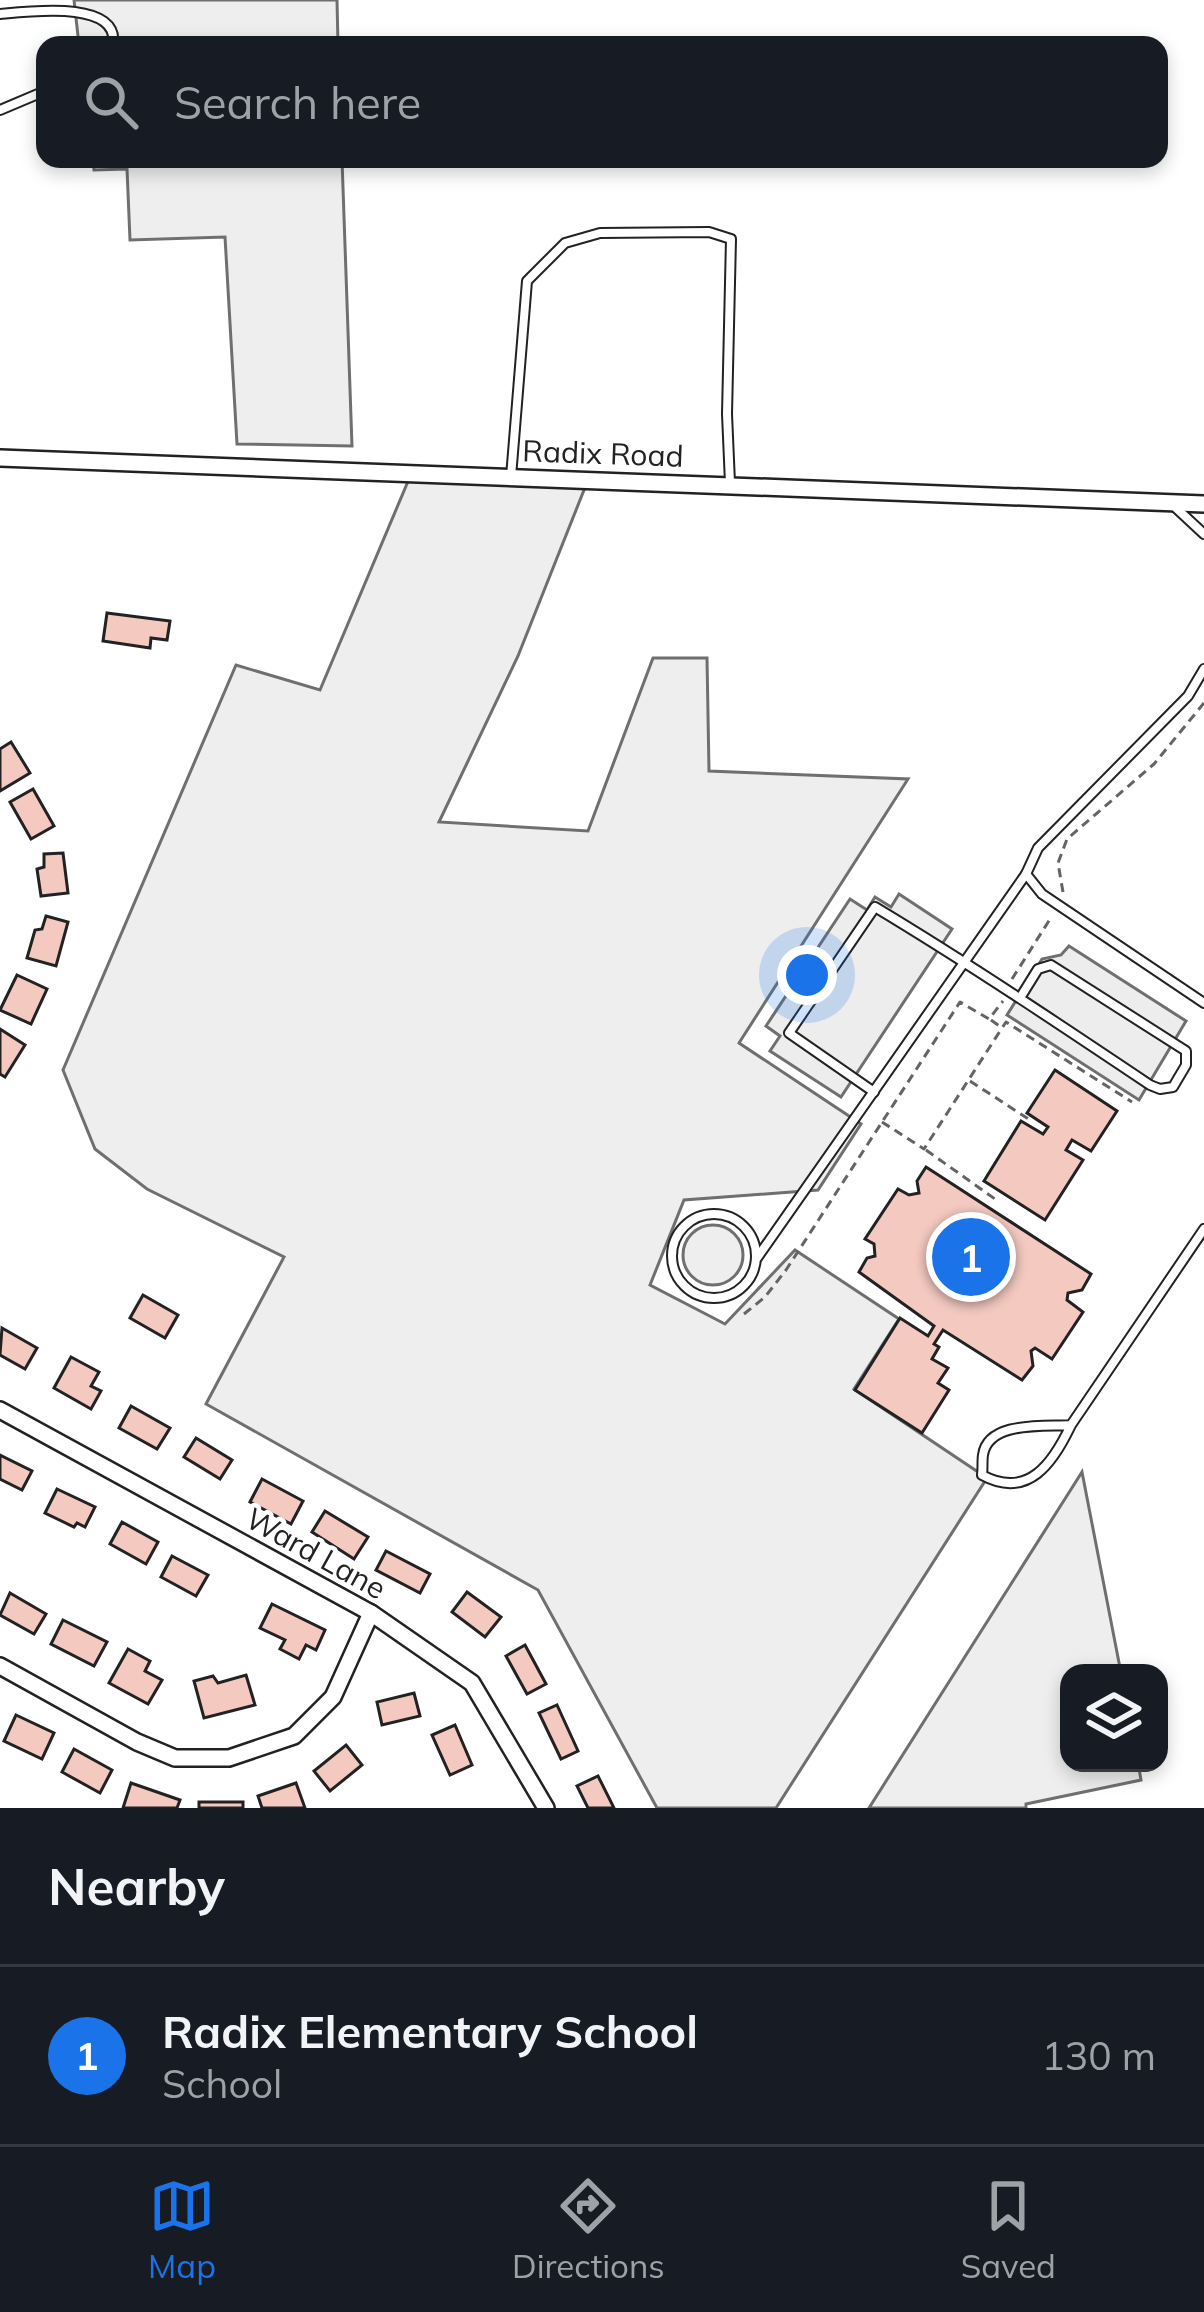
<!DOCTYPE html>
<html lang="en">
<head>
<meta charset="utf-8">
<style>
  :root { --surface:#171b24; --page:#20242c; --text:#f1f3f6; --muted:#9ea1a6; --line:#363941; --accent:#1a73e8 }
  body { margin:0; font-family:Mulish,sans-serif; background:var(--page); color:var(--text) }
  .controls { position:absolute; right:36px; bottom:36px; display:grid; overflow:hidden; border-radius:24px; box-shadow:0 6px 18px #0003 }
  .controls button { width:108px; height:108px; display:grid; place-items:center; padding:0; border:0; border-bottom:3px solid var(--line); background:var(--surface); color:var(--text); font:60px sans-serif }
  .you { position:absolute; left:807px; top:975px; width:42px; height:42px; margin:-30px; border:9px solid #fff; border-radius:50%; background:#1a73e8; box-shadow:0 0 0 18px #1a73e833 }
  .badge { display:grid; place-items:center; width:78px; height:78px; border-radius:50%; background:var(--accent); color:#fff; font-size:39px; font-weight:700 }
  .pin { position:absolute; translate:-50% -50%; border:6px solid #fff; box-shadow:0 3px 12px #0006 }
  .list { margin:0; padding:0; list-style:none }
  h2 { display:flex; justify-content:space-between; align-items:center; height:156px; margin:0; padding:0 48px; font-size:51px }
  h2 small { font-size:39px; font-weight:400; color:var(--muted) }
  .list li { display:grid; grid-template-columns:78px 1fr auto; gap:36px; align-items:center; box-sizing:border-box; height:180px; padding:0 48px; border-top:3px solid var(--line) }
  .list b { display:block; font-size:45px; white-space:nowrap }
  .list p { margin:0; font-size:39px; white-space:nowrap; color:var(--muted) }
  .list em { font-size:39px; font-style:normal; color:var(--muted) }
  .icon { flex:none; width:66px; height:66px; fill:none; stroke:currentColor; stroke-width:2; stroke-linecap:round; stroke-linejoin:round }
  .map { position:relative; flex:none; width:1204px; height:1808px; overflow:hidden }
  .search { position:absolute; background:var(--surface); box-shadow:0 6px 18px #0003; left:36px; right:36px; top:36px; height:132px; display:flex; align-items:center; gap:30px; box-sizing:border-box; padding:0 42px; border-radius:24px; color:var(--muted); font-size:45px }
  .sheet { height:336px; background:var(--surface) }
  nav { display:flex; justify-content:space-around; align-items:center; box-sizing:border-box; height:168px; border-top:3px solid var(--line); background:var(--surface); font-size:33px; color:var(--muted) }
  nav a { display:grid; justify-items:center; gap:6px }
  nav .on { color:var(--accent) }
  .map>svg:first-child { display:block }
</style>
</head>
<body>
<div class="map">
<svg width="1204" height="1808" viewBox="0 0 1204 1808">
  <rect width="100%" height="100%" fill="#fff"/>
  <g fill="#eee" stroke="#6f6f6f" stroke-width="3">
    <path d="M74,0H337L338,45H79Z"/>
    <path d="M93,159H342L352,446L237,444L225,237L130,240L127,169L94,170Z"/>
    <path d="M409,479L586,485L518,656L439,822L588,831L653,658H707L709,771L908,779L739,1043L861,1124L818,1190L684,1200L650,1285L725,1324L795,1250L899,1319L854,1389L987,1478L776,1808H657L538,1590L206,1404L284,1257L147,1189L95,1149L63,1070L236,665L320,690Z"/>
    <circle cx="713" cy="1255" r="30"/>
    <path d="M1082,1472L1121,1673H1069V1763H1138L1141,1780L1026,1804V1808H869Z"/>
  </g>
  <g fill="#ededed" stroke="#6f6f6f" stroke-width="3">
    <path d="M899,894L952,929L841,1097L770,1051L780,1036L766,1026L850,899L867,910L875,897L891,907Z"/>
    <path d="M1069,946L1186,1021L1139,1100L1007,1015L1042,959L1061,955Z"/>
  </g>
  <g fill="#f3c9c0" stroke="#222" stroke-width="3">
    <path d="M107,613L170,621L167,640L151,638L150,648L103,641Z"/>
    <path d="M11,742L30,773L0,791V749Z"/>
    <path d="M33,789L54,826L31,839L10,802Z"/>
    <path d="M63,853L68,893L41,896L37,869L44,867V854Z"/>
    <path d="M46,916L68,922L56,966L27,958L35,930L42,929Z"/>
    <path d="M17,975L47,989L31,1024L0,1010Z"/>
    <path d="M0,1029L25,1045L5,1077L0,1074Z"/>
    <path d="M1055,1070L1117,1111L1091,1151L1072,1140L1066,1150L1083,1160L1045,1220L984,1181L1021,1121L1043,1134L1048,1127L1027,1113Z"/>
    <path d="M926,1167L1091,1274L1082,1290L1068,1293L1067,1300L1083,1312L1052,1359L1035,1348L1031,1351L1033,1366L1022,1380L943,1330L934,1344L939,1347L932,1359L948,1368L938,1383L949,1390L922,1433L855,1390L900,1318L928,1336L934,1326L859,1272L867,1258L875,1256L874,1244L865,1239L898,1189L909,1195L919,1193L917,1181Z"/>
    <path d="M143,1295L178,1315L165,1338L130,1318Z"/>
    <path d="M2,1328L37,1348L25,1369L0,1355Z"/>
    <path d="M71,1357L99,1372L91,1386L101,1391L91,1409L54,1388Z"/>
    <path d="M131,1406L170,1428L157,1449L119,1428Z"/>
    <path d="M196,1438L232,1460L220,1479L184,1457Z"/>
    <path d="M0,1455L32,1471L22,1490L0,1479Z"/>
    <path d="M262,1479L303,1501L291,1524L250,1502Z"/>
    <path d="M57,1489L95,1507L85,1527L77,1523L74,1527L45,1513Z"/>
    <path d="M325,1511L368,1537L354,1559L312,1532Z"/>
    <path d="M122,1522L158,1542L146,1564L110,1544Z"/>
    <path d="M386,1551L430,1574L420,1593L376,1570Z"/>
    <path d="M172,1556L208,1575L196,1596L161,1577Z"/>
    <path d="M467,1592L501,1617L485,1637L452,1612Z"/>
    <path d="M10,1593L46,1614L34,1634L0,1615Z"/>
    <path d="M272,1604L325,1630L316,1650L306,1645L299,1659L280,1649L285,1640L260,1628Z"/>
    <path d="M63,1620L107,1642L94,1666L51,1644Z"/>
    <path d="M525,1645L546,1684L527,1694L506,1656Z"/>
    <path d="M128,1649L150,1661L145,1671L162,1680L148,1704L109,1683Z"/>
    <path d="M246,1675L255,1705L204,1718L194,1681L213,1676L218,1683Z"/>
    <path d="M414,1693L420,1716L382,1725L377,1702Z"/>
    <path d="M557,1705L578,1751L561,1759L539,1713Z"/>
    <path d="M16,1715L54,1733L42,1759L4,1741Z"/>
    <path d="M455,1725L472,1765L450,1775L432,1735Z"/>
    <path d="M346,1745L362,1765L330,1791L314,1771Z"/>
    <path d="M74,1749L112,1770L100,1793L62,1772Z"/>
    <path d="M598,1776L614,1808H588L577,1786Z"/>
    <path d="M131,1783L180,1800L177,1808H123Z"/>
    <path d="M296,1783L305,1808H262L258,1796Z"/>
    <rect x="199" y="1802" width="44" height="6"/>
  </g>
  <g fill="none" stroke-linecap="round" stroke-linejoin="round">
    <defs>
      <g id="service">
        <path d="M0,14C32,11 120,0 113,45"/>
        <path d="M0,110L45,91"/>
        <path d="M511,477L527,281L565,243L600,233L709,232L731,239L727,414L730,483"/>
        <path d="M1175,507L1204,534"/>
        <path d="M1026,874L1042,894L1204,1003"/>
        <path d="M874,1092L789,1033L875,907C968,963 1059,1024 1150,1085L1160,1089L1173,1087L1186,1065V1051L1051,965L1038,969L1020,998"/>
        <circle cx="714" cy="1256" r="42"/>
        <path d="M757,1258L1026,874L1038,848L1188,696L1204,669"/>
        <path d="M1071,1425C1046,1427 988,1420 983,1455C982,1461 983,1468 982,1475C1028,1500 1053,1463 1071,1425L1204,1229"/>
      </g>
      <g id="minor">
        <path d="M0,458L1204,504"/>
        <path d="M0,1410L371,1613L472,1683L546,1808"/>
        <path d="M0,1666L137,1742L175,1758H229L294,1736L333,1697L371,1613"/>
      </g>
    </defs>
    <use href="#service" stroke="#222" stroke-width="12"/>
    <use href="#minor" stroke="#222" stroke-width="20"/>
    <g stroke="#646464" stroke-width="3" stroke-dasharray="9 6" stroke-linecap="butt">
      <path d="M1063,892L1058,863L1067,839L1154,764L1204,703"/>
      <path d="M1012,979L1052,916"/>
      <path d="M991,1020L1002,1028L1006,1022L1132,1102"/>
      <path d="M970,1081L1030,1120"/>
      <path d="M882,1122L924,1149L1002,1028"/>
      <path d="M926,1150L995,1199"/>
      <path d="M744,1314L765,1297L786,1270L960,1002L989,1019L1003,1001"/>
    </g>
    <use href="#service" stroke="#fff" stroke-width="8"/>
    <use href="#minor" stroke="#fff" stroke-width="15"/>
  </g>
  <g text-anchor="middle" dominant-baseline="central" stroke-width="9" stroke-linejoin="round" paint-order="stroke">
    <g font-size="30" fill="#222" stroke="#fff">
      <text transform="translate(603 453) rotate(2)">Radix Road</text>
      <text transform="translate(316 1553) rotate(29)">Ward Lane</text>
    </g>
  </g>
</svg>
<div class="controls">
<button><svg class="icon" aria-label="layers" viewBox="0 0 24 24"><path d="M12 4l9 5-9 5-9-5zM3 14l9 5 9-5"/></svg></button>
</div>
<div class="you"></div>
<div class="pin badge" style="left:971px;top:1257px">1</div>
<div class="search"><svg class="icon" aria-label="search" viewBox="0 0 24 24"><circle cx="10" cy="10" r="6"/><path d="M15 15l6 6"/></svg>Search here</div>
</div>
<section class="sheet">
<h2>Nearby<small></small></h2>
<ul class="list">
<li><span class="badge">1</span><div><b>Radix Elementary School</b><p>School</p></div><em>130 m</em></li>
</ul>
</section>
<nav>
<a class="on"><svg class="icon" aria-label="map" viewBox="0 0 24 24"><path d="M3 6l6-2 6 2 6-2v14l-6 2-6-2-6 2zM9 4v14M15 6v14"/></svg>Map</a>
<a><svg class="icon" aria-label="directions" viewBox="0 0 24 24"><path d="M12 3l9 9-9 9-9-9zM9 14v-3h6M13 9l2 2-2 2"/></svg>Directions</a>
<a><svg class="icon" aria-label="saved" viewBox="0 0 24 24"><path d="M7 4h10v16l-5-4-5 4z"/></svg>Saved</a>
</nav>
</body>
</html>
